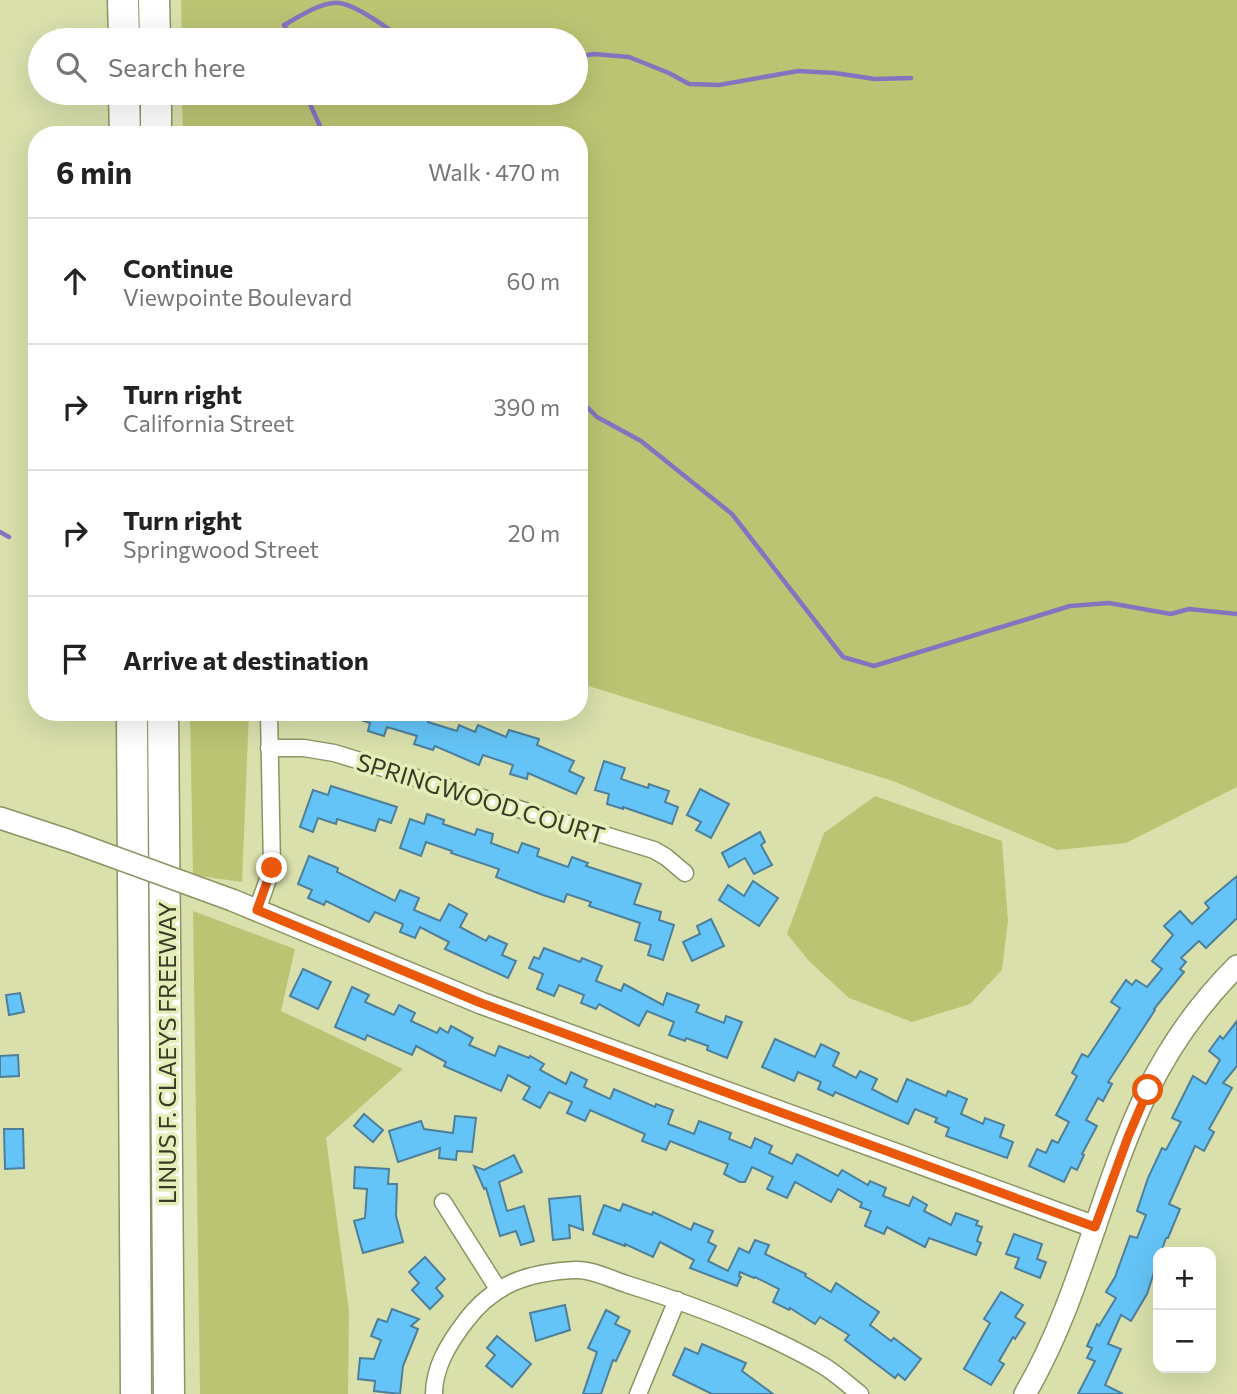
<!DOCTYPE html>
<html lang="en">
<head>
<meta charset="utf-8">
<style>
  :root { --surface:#fff; --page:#f6f6f6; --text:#222; --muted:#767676; --line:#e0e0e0 }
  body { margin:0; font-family:Commissioner,sans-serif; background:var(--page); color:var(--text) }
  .controls { position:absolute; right:21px; bottom:21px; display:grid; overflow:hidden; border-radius:14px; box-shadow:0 7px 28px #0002 }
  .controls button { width:63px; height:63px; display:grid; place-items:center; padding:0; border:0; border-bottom:2px solid var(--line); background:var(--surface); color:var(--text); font:35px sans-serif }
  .stop { position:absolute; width:21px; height:21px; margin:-16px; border:5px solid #ea580c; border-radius:50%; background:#fff }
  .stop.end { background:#ea580c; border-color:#fff; box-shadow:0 2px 7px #0008 }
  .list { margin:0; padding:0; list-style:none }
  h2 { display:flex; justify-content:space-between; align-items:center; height:91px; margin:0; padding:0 28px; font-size:30px }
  h2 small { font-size:23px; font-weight:400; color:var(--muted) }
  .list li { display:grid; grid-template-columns:46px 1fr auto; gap:21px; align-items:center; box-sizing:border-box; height:126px; padding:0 28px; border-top:2px solid var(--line) }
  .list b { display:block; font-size:26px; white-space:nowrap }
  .list p { margin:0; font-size:23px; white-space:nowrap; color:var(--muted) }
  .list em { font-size:23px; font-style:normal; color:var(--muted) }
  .icon { flex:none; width:38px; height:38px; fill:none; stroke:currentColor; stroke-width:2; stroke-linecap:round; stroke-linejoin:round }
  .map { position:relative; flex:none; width:1237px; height:1394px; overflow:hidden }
  .search { position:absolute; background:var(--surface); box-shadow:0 7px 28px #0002; left:28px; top:28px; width:560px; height:77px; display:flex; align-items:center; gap:18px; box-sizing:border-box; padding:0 24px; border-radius:38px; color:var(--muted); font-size:26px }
  .panel { position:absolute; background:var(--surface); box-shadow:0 7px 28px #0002; left:28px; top:126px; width:560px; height:595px; border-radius:28px }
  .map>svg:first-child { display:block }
</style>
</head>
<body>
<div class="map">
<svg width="1237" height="1394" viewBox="0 0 1237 1394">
  <rect width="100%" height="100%" fill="#d9e0ac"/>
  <g fill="#bbc473">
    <path d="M181,0H1237V787L1126,843L1057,850L893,781L579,683V135H183L182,93H576V40H182Z"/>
    <path d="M190,712H249L242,882L193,875Z"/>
    <path d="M875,796L1002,841L1008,921L1002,970L970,1004L912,1022L849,998L809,961L787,934L824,833Z"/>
    <path d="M193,911L295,949L281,1011L403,1069L326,1138L349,1311L348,1394H200Z"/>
  </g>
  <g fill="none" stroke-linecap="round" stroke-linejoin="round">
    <g stroke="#8673c0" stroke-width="4.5">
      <path d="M293,40L284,25C299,17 316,5 333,3C352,0 389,30 405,40"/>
      <path d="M576,57L594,54L629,57L669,73L689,84L719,85L798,71L835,73L875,79L911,78"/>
      <path d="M305,93L324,135"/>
      <path d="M579,399L597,417L641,441L732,514L843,657L874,666L1070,606L1109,603L1171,614L1189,609L1237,614"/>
      <path d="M0,532L9,537"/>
    </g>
  </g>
  <g fill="#64c4f7" stroke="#4d7f9b" stroke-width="2">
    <path d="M346,712H431L428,722L457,731L459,725L475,732L478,725L506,737L509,730L539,739L537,745L574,761L569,771L584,778L576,794L528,773L527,779L510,774L513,765L483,755L479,765L435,746L433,750L414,744L417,736L387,727L384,736L368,731L370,723L346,715Z"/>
    <path d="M604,761L625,768L621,779L648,788L649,784L669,791L665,802L678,807L672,824L623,807V809L607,804L609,794L595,790Z"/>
    <path d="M331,786L397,807L391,823L379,819L375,831L337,819L336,824L318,818L313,832L300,827L313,790L328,795Z"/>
    <path d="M700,789L729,804L711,838L696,830L701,822L687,815Z"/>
    <path d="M427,814L444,820L443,824L475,835L477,829L493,834L491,843L518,853L522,843L539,849L537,856L568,867L572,857L588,863L586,866L641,884L634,904L661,912L659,920L674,925L663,960L648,955L651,945L635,940L640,923L589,906L591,902L567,894L564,902L543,895L496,877L499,869L451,853L452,851L426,842L421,856L400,848L410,819L424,824Z"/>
    <path d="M760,832L765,842L761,845L772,865L754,874L745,858L729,867L722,853Z"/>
    <path d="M309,856L338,868L337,872L395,901L400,890L419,898L414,910L440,921L449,904L467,914L460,927L486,941L489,936L507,944L502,955L516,961L508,978L445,949L449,942L420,927L415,938L400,932L403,924L375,912L369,922L326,901L324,905L308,898L312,890L298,884Z"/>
    <path d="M1237,876V918L1206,948L1199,941L1181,958L1186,962L1180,969L1184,972L1154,1009L1155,1010L1108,1082L1112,1084L1103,1101L1098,1098L1086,1120L1097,1126L1082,1154L1084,1155L1077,1170L1071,1167L1064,1182L1029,1166L1037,1149L1046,1153L1052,1140L1058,1143L1069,1122L1056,1115L1077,1076L1072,1073L1082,1054L1088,1057L1120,1008L1111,1002L1126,980L1132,985L1136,980L1147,987L1162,969L1152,961L1173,935L1164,926L1180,911L1192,924L1209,908L1205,903Z"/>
    <path d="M753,881L778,898L759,926L719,900L728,885L744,896Z"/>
    <path d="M711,919L724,946L692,961L683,942L700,934L697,926Z"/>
    <path d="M544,948L580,962L582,958L602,966L596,981L621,991L624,984L663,1005L667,993L699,1005L696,1012L724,1023L726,1016L742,1022L727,1058L707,1050L708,1046L686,1038L685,1041L669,1035L674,1022L647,1011L639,1026L599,1004L596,1009L581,1003L584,995L559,985L554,996L537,989L543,974L529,968L534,957L539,959Z"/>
    <path d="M303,969L331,982L318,1009L290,996Z"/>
    <path d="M352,987L369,995L365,1002L394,1015L399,1005L415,1013L411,1021L437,1033L440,1028L448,1033L451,1026L473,1038L469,1045L495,1056L499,1046L529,1058L530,1056L544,1064L540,1070L566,1084L571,1072L587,1080L584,1087L610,1099L614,1089L655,1107L656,1104L673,1110L668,1124L694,1134L699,1121L731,1133L729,1139L751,1148L755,1138L772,1146L769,1153L792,1164L797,1154L838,1176L842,1170L868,1185L870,1181L886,1188L883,1196L909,1206L913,1197L927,1205L924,1211L951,1225L956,1213L978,1221L976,1225L982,1227L977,1241L981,1243L976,1255L929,1238L925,1247L887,1227L884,1234L865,1226L871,1211L860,1207L862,1203L838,1189L831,1202L795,1182L787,1198L767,1189L773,1177L752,1167L745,1182H740L724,1174L728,1164L670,1141L666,1150L642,1141L645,1134L590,1110L585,1121L567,1113L572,1102L549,1092L540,1108L523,1099L530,1087L508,1075L501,1091L444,1066L446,1062L416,1046L412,1055L367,1035L365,1040L335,1027Z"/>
    <path d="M20,993L24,1012L9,1015L6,995Z"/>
    <path d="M1237,1021V1066L1223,1083L1232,1088L1209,1129L1214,1132L1204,1151L1195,1146L1169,1204L1180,1209L1168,1238H1166L1161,1252H1158V1260L1147,1294L1131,1321L1121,1315L1108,1344L1121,1349L1105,1385L1123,1394H1078L1095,1361L1087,1358L1092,1348L1087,1346L1097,1324L1099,1326L1116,1298L1106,1292L1115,1277L1130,1236L1137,1238L1146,1215L1137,1211L1148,1178L1162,1148L1166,1150L1181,1122L1172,1118L1193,1076L1206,1084L1220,1060L1209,1051L1220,1036L1223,1039Z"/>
    <path d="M775,1039L815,1057L821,1044L839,1053L833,1066L856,1078L860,1071L877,1079L872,1089L897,1102L907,1079L946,1096L948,1091L967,1099L961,1114L983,1124L985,1118L1004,1125L1000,1137L1013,1142L1007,1158L946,1136L949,1128L935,1122L937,1118L915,1109L908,1124L835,1092L833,1096L818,1089L821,1082L798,1072L794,1081L762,1067Z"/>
    <path d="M18,1055L19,1076L0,1077V1056Z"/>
    <path d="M364,1114L383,1130L373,1142L354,1126Z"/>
    <path d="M455,1116L476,1118L472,1152L457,1151L456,1160L439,1158L440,1148L398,1162L389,1131L421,1121L424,1129L453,1133Z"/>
    <path d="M4,1129H23L24,1168L5,1169Z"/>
    <path d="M514,1155L522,1172L499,1182L507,1211L524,1206L534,1241L521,1245L516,1231L500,1236L486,1188L484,1189L474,1166L484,1170Z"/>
    <path d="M355,1167L389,1169L388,1184H397L396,1216L403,1242L363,1253L354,1221L365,1218L367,1189L354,1188Z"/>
    <path d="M580,1196L583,1230L569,1225L570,1238L553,1240L549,1199Z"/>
    <path d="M623,1204L652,1215L653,1212L691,1230L694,1223L713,1231L708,1242L716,1246L708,1261L728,1271L739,1248L749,1253L755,1240L769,1245L765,1254L806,1274L805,1276L831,1292L836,1283L879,1312L870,1325L891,1341L894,1338L921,1359L905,1380L898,1374L895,1378L845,1340L849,1335L820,1317L815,1324L790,1308L789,1310L773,1302L779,1289L755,1277L754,1278L740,1272L739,1276L741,1277L737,1286L690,1268L694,1260L660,1242L653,1257L625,1244V1246L593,1234L604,1205L620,1211Z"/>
    <path d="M1014,1234L1042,1244L1037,1259L1046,1262L1040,1278L1015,1268L1019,1258L1006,1254Z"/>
    <path d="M425,1257L445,1279L436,1288L443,1296L430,1309L412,1290L419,1283L409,1272Z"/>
    <path d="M1001,1292L1023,1305L1015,1317L1025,1323L1015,1339L1013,1337L999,1361L1004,1364L991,1385L964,1369L990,1323L984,1319Z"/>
    <path d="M565,1305L570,1330L536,1341L530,1313Z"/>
    <path d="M392,1309L419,1319L411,1326L418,1329L403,1366L400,1394L374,1391L375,1381L358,1379L360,1358L374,1359L381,1340L371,1336L378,1319L387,1322Z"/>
    <path d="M606,1310L619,1317L615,1324L630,1331L616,1361L613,1360L601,1394H583L597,1352L588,1348Z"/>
    <path d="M497,1336L531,1364L512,1387L486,1366L495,1355L487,1348Z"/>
    <path d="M702,1344L746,1363L742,1371L773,1394H712L673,1375L685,1348L698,1354Z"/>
  </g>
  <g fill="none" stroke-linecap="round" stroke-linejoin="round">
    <defs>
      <g id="minor">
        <path d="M269,748H304L334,753L654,850L666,857L685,873"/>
        <path d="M257,910L272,868L269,712"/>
        <path d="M443,1202L498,1289"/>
        <path d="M434,1394C434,1367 449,1343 465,1322C493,1284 528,1272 575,1270C591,1269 611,1279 626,1284C694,1305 761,1330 822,1365C836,1373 848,1385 860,1394"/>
        <path d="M638,1394L677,1300"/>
      </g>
      <g id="tertiary">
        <path d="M0,818L70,841"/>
        <path d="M232,900L481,1003L1095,1227"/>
        <path d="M1025,1394C1080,1300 1100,1190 1147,1092C1170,1045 1200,1003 1237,966"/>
      </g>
      <g id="motorway">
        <path d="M123,0L124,40"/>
        <path d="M154,0L155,40"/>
        <path d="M124,93L125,135"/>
        <path d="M156,93V135"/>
        <path d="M132,712L136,1394"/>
        <path d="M163,712L169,1394"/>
      </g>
    </defs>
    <use href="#minor" stroke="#8d9362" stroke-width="19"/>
    <use href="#tertiary" stroke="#8d9362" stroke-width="24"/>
    <use href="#motorway" stroke="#8d9362" stroke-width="33"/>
    <use href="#minor" stroke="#fff" stroke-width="16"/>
    <use href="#tertiary" stroke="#fff" stroke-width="21"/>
    <use href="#motorway" stroke="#fff" stroke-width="30"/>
    <defs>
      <path id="tertiary-bridge" d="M70,841L232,900"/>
    </defs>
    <use href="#tertiary-bridge" stroke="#8d9362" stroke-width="24" stroke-linecap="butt"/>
    <use href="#tertiary-bridge" stroke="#fff" stroke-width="21"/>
  </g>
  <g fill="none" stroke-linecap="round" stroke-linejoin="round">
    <path stroke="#ea580c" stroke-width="9" d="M272,868L257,910L481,1003L1095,1227L1128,1137L1148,1090"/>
  </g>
  <g text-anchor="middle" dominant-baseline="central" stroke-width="7" stroke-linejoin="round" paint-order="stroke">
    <g font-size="24" fill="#373a25" stroke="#e6edb9">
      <text transform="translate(481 798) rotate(17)">SPRINGWOOD COURT</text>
      <text transform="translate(166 1053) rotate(-90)">LINUS F. CLAEYS FREEWAY</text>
    </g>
  </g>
</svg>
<div class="controls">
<button>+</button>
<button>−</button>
</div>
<div class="stop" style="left:1148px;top:1090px"></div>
<div class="stop end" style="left:272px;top:868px"></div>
<div class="search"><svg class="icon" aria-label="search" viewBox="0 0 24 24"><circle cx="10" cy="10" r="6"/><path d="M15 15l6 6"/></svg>Search here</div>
<section class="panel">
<h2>6 min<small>Walk · 470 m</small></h2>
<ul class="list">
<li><svg class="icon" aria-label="ahead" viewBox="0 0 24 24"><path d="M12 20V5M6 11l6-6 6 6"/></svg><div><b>Continue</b><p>Viewpointe Boulevard</p></div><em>60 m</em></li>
<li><svg class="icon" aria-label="right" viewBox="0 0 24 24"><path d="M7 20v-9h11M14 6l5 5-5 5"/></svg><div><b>Turn right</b><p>California Street</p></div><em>390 m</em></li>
<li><svg class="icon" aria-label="right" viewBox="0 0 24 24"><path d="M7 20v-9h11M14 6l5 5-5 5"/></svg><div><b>Turn right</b><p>Springwood Street</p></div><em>20 m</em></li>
<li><svg class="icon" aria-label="arrive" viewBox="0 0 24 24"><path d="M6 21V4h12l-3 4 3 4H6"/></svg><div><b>Arrive at destination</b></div></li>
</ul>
</section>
</div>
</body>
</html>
